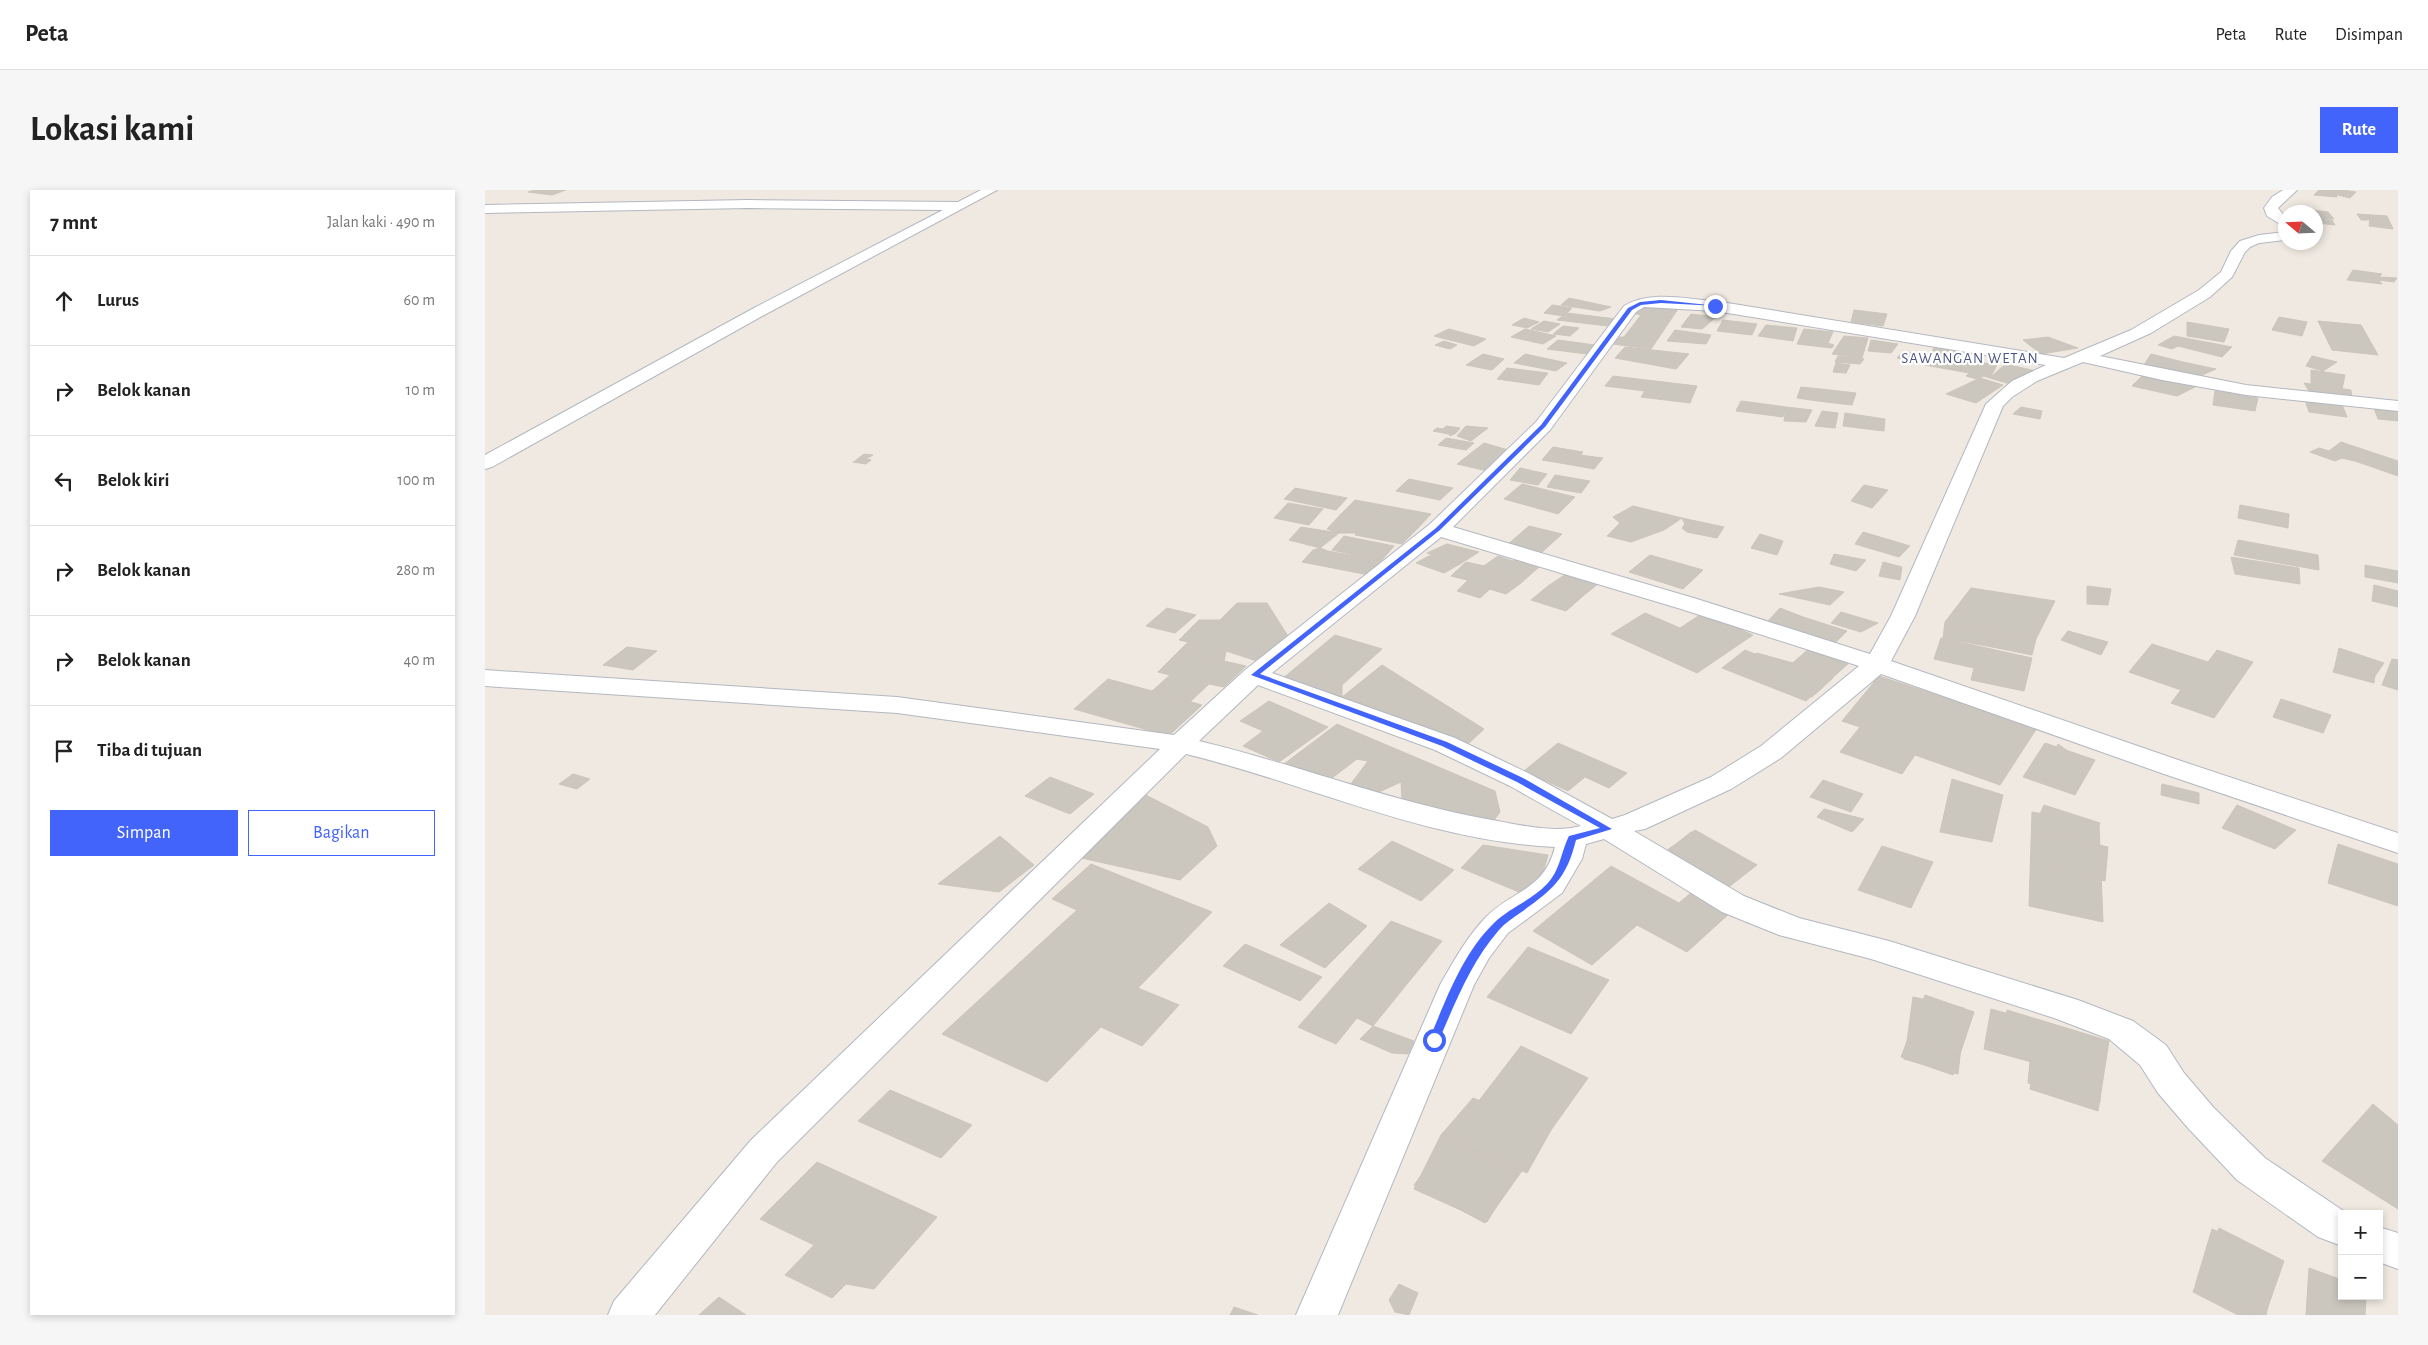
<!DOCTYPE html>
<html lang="id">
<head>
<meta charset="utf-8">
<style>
  :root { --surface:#fff; --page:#f6f6f6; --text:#222; --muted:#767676; --line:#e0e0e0; --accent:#4264fb }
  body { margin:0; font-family:"Alegreya Sans",sans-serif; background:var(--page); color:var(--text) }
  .controls { position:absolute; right:15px; bottom:15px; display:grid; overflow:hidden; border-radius:0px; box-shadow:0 2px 8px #0003 }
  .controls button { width:45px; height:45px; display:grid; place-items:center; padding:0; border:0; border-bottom:1px solid var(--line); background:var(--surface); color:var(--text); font:25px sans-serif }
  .compass { position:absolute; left:1793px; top:15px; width:45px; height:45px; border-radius:50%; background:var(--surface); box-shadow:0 2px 8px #0003; rotate:289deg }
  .stop { position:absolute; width:15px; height:15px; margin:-11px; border:4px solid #4264fb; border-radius:50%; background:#fff }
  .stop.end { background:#4264fb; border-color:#fff; box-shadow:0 1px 5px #0008 }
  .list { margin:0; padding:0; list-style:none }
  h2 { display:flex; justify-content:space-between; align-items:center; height:65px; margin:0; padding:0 20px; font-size:21px }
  h2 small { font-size:16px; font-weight:400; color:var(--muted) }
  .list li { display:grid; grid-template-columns:32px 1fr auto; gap:15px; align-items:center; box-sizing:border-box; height:90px; padding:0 20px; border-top:1px solid var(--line) }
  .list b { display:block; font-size:19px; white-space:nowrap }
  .list em { font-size:16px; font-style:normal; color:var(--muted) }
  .actions { display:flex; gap:10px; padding:15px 20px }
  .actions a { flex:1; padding:11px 0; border:1px solid var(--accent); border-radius:0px; text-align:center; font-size:18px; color:var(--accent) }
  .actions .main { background:var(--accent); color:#fff }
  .icon { flex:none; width:28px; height:28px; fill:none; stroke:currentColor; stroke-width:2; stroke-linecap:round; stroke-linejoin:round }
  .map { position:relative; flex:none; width:1913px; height:1125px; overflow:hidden; border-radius:0px }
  header { display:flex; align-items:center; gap:30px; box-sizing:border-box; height:70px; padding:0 25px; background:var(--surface); border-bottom:1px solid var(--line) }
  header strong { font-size:24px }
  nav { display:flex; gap:28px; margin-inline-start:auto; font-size:18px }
  .intro { display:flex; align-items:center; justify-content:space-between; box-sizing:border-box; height:120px; padding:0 30px }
  h1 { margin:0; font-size:35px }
  .button { padding:12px 22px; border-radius:0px; background:var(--accent); color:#fff; font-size:18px; font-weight:700 }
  main { display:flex; gap:30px; padding:0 30px }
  aside { flex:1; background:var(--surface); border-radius:0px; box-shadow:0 2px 8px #0003 }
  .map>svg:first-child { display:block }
</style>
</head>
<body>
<header>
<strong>Peta</strong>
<nav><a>Peta</a><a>Rute</a><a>Disimpan</a></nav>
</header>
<div class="intro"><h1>Lokasi kami</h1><a class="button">Rute</a></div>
<main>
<aside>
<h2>7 mnt<small>Jalan kaki · 490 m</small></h2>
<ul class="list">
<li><svg class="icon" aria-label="ahead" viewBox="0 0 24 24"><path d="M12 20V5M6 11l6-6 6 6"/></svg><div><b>Lurus</b></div><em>60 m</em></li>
<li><svg class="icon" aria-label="right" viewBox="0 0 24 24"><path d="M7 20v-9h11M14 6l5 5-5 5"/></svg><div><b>Belok kanan</b></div><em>10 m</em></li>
<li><svg class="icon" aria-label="left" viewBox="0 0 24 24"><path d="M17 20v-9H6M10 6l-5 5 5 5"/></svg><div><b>Belok kiri</b></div><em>100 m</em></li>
<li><svg class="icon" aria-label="right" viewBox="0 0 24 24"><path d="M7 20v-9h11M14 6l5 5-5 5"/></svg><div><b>Belok kanan</b></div><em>280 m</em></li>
<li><svg class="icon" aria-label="right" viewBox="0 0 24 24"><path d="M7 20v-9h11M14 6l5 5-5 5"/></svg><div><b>Belok kanan</b></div><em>40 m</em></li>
<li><svg class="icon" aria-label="arrive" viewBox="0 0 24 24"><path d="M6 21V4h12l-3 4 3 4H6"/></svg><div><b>Tiba di tujuan</b></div></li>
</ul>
<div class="actions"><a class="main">Simpan</a><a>Bagikan</a></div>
</aside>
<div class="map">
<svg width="1913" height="1125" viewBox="0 0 1913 1125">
  <rect width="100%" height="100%" fill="#efe9e1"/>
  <g fill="#cbc7bf" stroke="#cbc5ba">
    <path d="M50,0H81L67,5L43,2Z"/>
    <path d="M1833,0H1857L1871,2L1865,8Z"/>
    <path d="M1833,1L1851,4L1852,7L1829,5Z"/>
    <path d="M1818,19L1843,22L1849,29L1830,28V22H1820Z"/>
    <path d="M1872,24L1902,26L1908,39L1884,36L1885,30H1876Z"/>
    <path d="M1830,29L1847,30L1850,35L1833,33Z"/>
    <path d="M1868,80L1897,84L1894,87L1912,88L1909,92L1894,90L1897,94L1862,90Z"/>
    <path d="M1084,108L1126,117L1115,121L1076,115Z"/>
    <path d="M1164,113L1195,116L1166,159L1120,153L1127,147H1139L1156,125L1147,123Z"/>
    <path d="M1067,115L1087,118L1079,126L1059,123Z"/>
    <path d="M1369,120L1402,124L1398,136L1366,132Z"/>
    <path d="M1082,123L1131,129L1123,136L1072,130Z"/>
    <path d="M1206,124L1231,127L1217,139L1196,137Z"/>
    <path d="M1794,127L1822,132L1817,146L1787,140Z"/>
    <path d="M1039,128L1054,132L1042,138L1027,135Z"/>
    <path d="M1238,130L1272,134L1267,145L1232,141Z"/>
    <path d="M1059,131L1075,134L1063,142L1046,139Z"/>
    <path d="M1833,131L1876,135L1893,165L1847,160Z"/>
    <path d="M1702,132L1744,139L1739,152L1702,146Z"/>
    <path d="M1281,135L1312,138L1308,151L1273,146Z"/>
    <path d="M1078,136L1094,138L1085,146L1068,144Z"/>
    <path d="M964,139L1001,149L989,156L949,146Z"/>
    <path d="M1040,139L1071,146L1058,154L1026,147Z"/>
    <path d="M1319,139L1348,142L1343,153L1349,155L1347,158L1312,154Z"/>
    <path d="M1190,140L1226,145L1221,154L1182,151Z"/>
    <path d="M1359,146L1383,148L1377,168L1347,164Z"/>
    <path d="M1689,146L1747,157L1737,167L1693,156L1687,159L1673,155Z"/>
    <path d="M1563,147L1593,158L1556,164L1538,150Z"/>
    <path d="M1073,150L1110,155L1102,164L1062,159Z"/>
    <path d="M1386,150L1413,154L1406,163L1383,161Z"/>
    <path d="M959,151L972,155L965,159L950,155Z"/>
    <path d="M1451,154L1480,158L1475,169L1512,175L1505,188L1499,186L1492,189L1481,186L1484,183L1440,175Z"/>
    <path d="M1140,157L1204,164L1191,179L1130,168Z"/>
    <path d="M1418,161L1445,166L1441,173L1412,168Z"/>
    <path d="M998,164L1019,169L1007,180L981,175Z"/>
    <path d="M1040,164L1082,173L1071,181L1029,173Z"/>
    <path d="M1666,164L1698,172L1731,179L1715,186L1659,175Z"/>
    <path d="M1353,166L1379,169L1375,174L1350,172Z"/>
    <path d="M1827,166L1852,172L1838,181L1821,176Z"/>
    <path d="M1351,173L1365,175L1361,183L1348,182Z"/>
    <path d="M1520,174L1551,181L1525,194L1505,188Z"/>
    <path d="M1022,178L1063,183L1054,195L1012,189Z"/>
    <path d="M1826,180L1860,185L1857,199L1826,194Z"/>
    <path d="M1659,184L1712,196L1692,206L1647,196Z"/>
    <path d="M1128,186L1212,196L1205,213L1156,207L1160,201L1120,196Z"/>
    <path d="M1495,188L1518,195L1491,213L1461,204Z"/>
    <path d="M1819,193L1866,200L1867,210L1824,201Z"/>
    <path d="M1316,197L1336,199L1333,211L1312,208Z"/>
    <path d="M1336,199L1371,203L1367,215L1333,211Z"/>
    <path d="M1730,201L1773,208L1770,221L1728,215Z"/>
    <path d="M1819,207L1856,212L1862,227L1824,222Z"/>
    <path d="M1256,211L1279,214L1275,224L1251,221Z"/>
    <path d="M1279,214L1301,217L1298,227L1275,224Z"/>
    <path d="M1301,217L1327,220L1321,232L1299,231Z"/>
    <path d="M1536,217L1557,221L1555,229L1528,224Z"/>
    <path d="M1889,218L1913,221V231L1893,229Z"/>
    <path d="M1337,221L1353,223L1350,238L1330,236Z"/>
    <path d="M1360,223L1400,229L1399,241L1358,236Z"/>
    <path d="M961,236L975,238L971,243L965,246L964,244L948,241L952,238L958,239Z"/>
    <path d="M981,236L1003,238L986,251L972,246Z"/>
    <path d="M961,248L989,253L981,260L953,255Z"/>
    <path d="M1856,252L1913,271V286L1870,271L1857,268L1850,271L1825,262L1834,258L1844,261Z"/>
    <path d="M999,253L1027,261L1007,282L972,274Z"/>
    <path d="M1068,257L1098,262L1087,275L1057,270Z"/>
    <path d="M379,264L388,265L381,269L386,270L381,274L368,272L373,271H370Z"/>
    <path d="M1095,265L1118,268L1109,279L1087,275Z"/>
    <path d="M1035,278L1062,284L1053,295L1025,290Z"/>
    <path d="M1070,285L1105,291L1096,303L1062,297Z"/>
    <path d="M924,289L968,298L955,310L911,301Z"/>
    <path d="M1037,294L1090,307L1073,324L1019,309Z"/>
    <path d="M1379,295L1403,300L1387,318L1366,311Z"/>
    <path d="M810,298L862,308L851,320L799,309Z"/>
    <path d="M870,310L946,324L933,338L856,324Z"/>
    <path d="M803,313L838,319L824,335L789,328Z"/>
    <path d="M1755,315L1804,324L1803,338L1753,328Z"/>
    <path d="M1148,316L1197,328L1179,340L1146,352L1122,346L1135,333L1128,327Z"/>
    <path d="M856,324L883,329L871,343H854L842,339Z"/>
    <path d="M1197,328L1239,337L1232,348L1202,342L1197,338L1200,334Z"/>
    <path d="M883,329L933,338L917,354L870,345Z"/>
    <path d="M1044,336L1077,344L1055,364L1022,355Z"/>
    <path d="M816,337L854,343L835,358L804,350Z"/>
    <path d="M1378,342L1425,356L1414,367L1370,354Z"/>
    <path d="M1275,344L1298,351L1292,365L1266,358Z"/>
    <path d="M859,346L909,356L896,371L847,360Z"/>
    <path d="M1753,350L1833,365L1834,380L1749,365Z"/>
    <path d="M962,354L994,362L975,374L942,363Z"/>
    <path d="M835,358L843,361L896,371L884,385L817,372L828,360Z"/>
    <path d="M1349,364L1381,370L1371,381L1345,374Z"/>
    <path d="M946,365L975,374L959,383L931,373Z"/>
    <path d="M1034,365L1052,370L1046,375L1054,377L1036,393L993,380L1013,366L1028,371Z"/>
    <path d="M1165,365L1218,380L1198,399L1144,382Z"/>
    <path d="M1746,367L1814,378L1815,394L1750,384Z"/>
    <path d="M981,372L1000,376L982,390L966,386Z"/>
    <path d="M1398,372L1417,377L1415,390L1394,386Z"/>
    <path d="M1880,375L1913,381V393L1880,387Z"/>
    <path d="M991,380H993L1036,393L1021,404L981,392Z"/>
    <path d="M1081,384L1114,393L1098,406L1063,396Z"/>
    <path d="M981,392L1005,399L995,408L972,401Z"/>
    <path d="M1889,395L1913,401V417L1887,411Z"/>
    <path d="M1063,396L1098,406L1081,421L1046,410Z"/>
    <path d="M1602,396L1626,399L1623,415L1602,414Z"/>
    <path d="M1334,397L1359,402L1345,415L1294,404Z"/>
    <path d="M1486,398L1570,411L1551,449L1460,432Z"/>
    <path d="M752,413H782L803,446L772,471L741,461L739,471L694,461L703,452L694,450L714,430H735Z"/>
    <path d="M682,418L711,425L690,443L661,436Z"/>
    <path d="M1295,418L1318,427L1362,441L1348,455L1281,433Z"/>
    <path d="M1356,422L1393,433L1376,442L1346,433Z"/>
    <path d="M1160,423L1195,438L1218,423L1268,445L1212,483L1126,444Z"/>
    <path d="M1460,432L1512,441L1507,457L1458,448Z"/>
    <path d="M1512,441L1551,449L1547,465L1507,457Z"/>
    <path d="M1583,441L1623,452L1616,465L1576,450Z"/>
    <path d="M850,445L897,459L857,495L809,479Z"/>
    <path d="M1456,448L1547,468L1539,501L1486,490L1489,478L1449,469Z"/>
    <path d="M1667,454L1723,472L1732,460L1768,472L1729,528L1686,513L1696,500L1644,482Z"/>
    <path d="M142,457L172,461L148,480L118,475Z"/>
    <path d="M1854,458L1899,473L1890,486L1850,476Z"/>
    <path d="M1324,459L1363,474L1321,511L1237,478L1260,460L1303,477Z"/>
    <path d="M1323,460L1360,474L1338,484L1308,473Z"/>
    <path d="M694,461L739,471L761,476L739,497L724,494L705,512L667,501L685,485L673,482Z"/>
    <path d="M1272,463L1308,473L1286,492L1252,479Z"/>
    <path d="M1907,469L1913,470V500L1897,495Z"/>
    <path d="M1308,473L1338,484L1348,488L1327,507L1286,492Z"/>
    <path d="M897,475L999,539L983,554L857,507Z"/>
    <path d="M1850,476L1890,486L1889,493L1848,482Z"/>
    <path d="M809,479L857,495V507L797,489Z"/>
    <path d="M1394,486L1552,538L1515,595L1430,565L1417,584L1355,562L1375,537L1357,531Z"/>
    <path d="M623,489L667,501L717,515L679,550L677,544L589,519Z"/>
    <path d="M1796,509L1846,525L1838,543L1788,527Z"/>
    <path d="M784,511L843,537L794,572L758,556L778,541L755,531Z"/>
    <path d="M852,534L1010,601L1015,622L1005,636L917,610L916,592L894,602L865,595L883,571L872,569L843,591L799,574Z"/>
    <path d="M1073,553L1142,583L1124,598L1100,587L1083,601L1039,581Z"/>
    <path d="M1560,553L1610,570L1590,605L1538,587Z"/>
    <path d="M1573,554L1602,575L1592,600L1557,589Z"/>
    <path d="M88,584L105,589L92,599L74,594Z"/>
    <path d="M565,587L609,604L585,624L540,606Z"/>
    <path d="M1467,589L1518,605L1507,652L1455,642Z"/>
    <path d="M1338,590L1378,604L1366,622L1325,607Z"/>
    <path d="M1677,594L1714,603V614L1676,605Z"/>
    <path d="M657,603L723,637L732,656L695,690L592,667Z"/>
    <path d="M1559,615L1615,633L1608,651L1551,633Z"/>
    <path d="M1752,615L1811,640L1790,659L1737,638Z"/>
    <path d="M1339,619L1379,629L1367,642L1332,627Z"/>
    <path d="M1547,622L1614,634L1618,732L1544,716Z"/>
    <path d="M1210,640L1272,675L1236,703L1174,666Z"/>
    <path d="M1551,641L1623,657L1620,691L1546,671Z"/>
    <path d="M1206,642L1262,671L1231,699L1174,668Z"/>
    <path d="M515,646L549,675L514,702L453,694Z"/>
    <path d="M907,651L969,680L936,711L873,679Z"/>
    <path d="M1853,654L1913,674V716L1843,693Z"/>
    <path d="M998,655L1063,665L1056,690L1034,702L976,678Z"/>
    <path d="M1397,656L1448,672L1426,718L1373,700Z"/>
    <path d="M606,674L727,722L653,798L694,815L657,856L616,837L562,892L457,844L592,720L567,709Z"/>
    <path d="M1126,676L1194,713L1207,702L1246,722L1202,762L1152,735L1107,775L1048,741Z"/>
    <path d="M844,713L882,736L840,778L795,755Z"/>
    <path d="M906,731L957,751L888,836L872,828L851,854L813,837Z"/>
    <path d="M760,754L837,787L815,811L738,776Z"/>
    <path d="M1043,757L1124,790L1086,844L1002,807Z"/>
    <path d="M1440,805L1489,822L1468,885L1416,867Z"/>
    <path d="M1428,807L1479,818L1475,866L1422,851Z"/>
    <path d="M1506,819L1616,850V891L1499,859Z"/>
    <path d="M1522,820L1624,851L1613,921L1545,899L1550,872L1512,860Z"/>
    <path d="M888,836L929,851L923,864L907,863L875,849Z"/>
    <path d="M1422,851L1475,866L1473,884L1419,869Z"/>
    <path d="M1036,856L1103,888L1000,1033L929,995Z"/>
    <path d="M1545,872L1616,891L1615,912L1543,893Z"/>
    <path d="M405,900L487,935L456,968L373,931Z"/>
    <path d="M988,908L1066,940L1042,983L956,945Z"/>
    <path d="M1888,914L1913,935V1019L1837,971Z"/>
    <path d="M956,945L1033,980L1002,1032L929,999Z"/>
    <path d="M332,972L452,1027L389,1099L361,1094L347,1108L300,1085L329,1055L275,1029Z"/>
    <path d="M1734,1038L1799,1071L1780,1125H1753L1708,1102Z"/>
    <path d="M1727,1039L1794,1069L1781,1125H1772L1710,1096Z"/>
    <path d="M1824,1078L1857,1090V1106H1881L1880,1125H1821Z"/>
    <path d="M914,1094L933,1103L924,1125L910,1122L904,1110Z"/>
    <path d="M234,1107L261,1125H214Z"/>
    <path d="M749,1117L773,1125H745Z"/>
  </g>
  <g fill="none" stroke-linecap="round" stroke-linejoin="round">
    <defs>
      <g id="minor">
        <path d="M496,0H512L281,124L7,277L0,279V265L269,118L458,20L263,18L0,23V15L263,10L473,12Z"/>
        <path d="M1798,0H1812L1793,18L1800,27V37L1782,26L1779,18L1787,7Z"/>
        <path d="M1800,42V50L1774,53L1765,57L1760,62L1747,87L1725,107L1666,143L1615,166L1761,195L1913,211V221L1761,205L1677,190L1598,172L1552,191L1527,207L1518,216L1430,426L1406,471L1699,572L1913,643V663L1679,584L1396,484L1296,568L1246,599L1160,639L1149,641L1259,706L1314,728L1404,751L1593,810L1648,831L1681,855L1699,883L1729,918L1780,968L1863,1024H1857V1056L1833,1047L1752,990L1703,938L1673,903L1655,875L1624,849L1569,828L1386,769L1294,745L1237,722L1119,649L1101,654L1097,669L1077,703L1023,743L1004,768L989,795L853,1125H811L955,795C968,772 982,747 1000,728C1027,700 1059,701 1070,657C942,651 824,594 701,564L292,972L170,1125H123L129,1111L266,950L675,559L412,523L0,496V480L412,507L689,545L760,480L945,334L1051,232L1139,116C1165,100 1201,109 1230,111L1579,168L1646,140L1714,100L1736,82L1746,61L1755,51L1774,45ZM1159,117L1230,121L1561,175L1527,191L1501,214L1406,426L1385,464L1212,409L968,337L1065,240L1151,122ZM956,347L1196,419L1374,476L1276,556L1226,587L1140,625L1127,629L1045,584L970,548L787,483ZM773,495L950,560L1025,596L1096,636C1070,643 1039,636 1013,631C911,614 815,575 714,551Z"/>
        <path d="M1894,1037L1913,1043V1079L1894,1072Z"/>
      </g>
    </defs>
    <use href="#minor" stroke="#b4b7c1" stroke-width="2"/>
    <use href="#minor" fill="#fff" fill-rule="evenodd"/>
  </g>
  <path fill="#4264fb" d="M1176,110L1233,116L1176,113L1156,115L1147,120L1060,237L955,340L775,484L962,552L1038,588L1127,639L1091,650C1081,690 1067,700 1035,723C1028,728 1020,733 1014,740C986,772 971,811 954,850L949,854L944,850C961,810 977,764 1009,733C1024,718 1047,710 1062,694C1075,681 1076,662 1084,646L1115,638L1032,592L957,556L766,485L951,338L1056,235L1143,118L1155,112Z"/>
  <g text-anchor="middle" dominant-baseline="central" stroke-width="4.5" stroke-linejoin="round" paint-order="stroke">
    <g font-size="15" letter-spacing="1" fill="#4d5680" stroke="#fff">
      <text x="1485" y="168">SAWANGAN WETAN</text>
    </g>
  </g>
</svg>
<div class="controls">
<button>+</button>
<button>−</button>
</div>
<svg class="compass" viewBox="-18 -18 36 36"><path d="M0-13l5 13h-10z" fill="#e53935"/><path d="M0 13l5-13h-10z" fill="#767676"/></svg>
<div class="stop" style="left:949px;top:850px"></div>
<div class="stop end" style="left:1230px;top:116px"></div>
</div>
</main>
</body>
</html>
